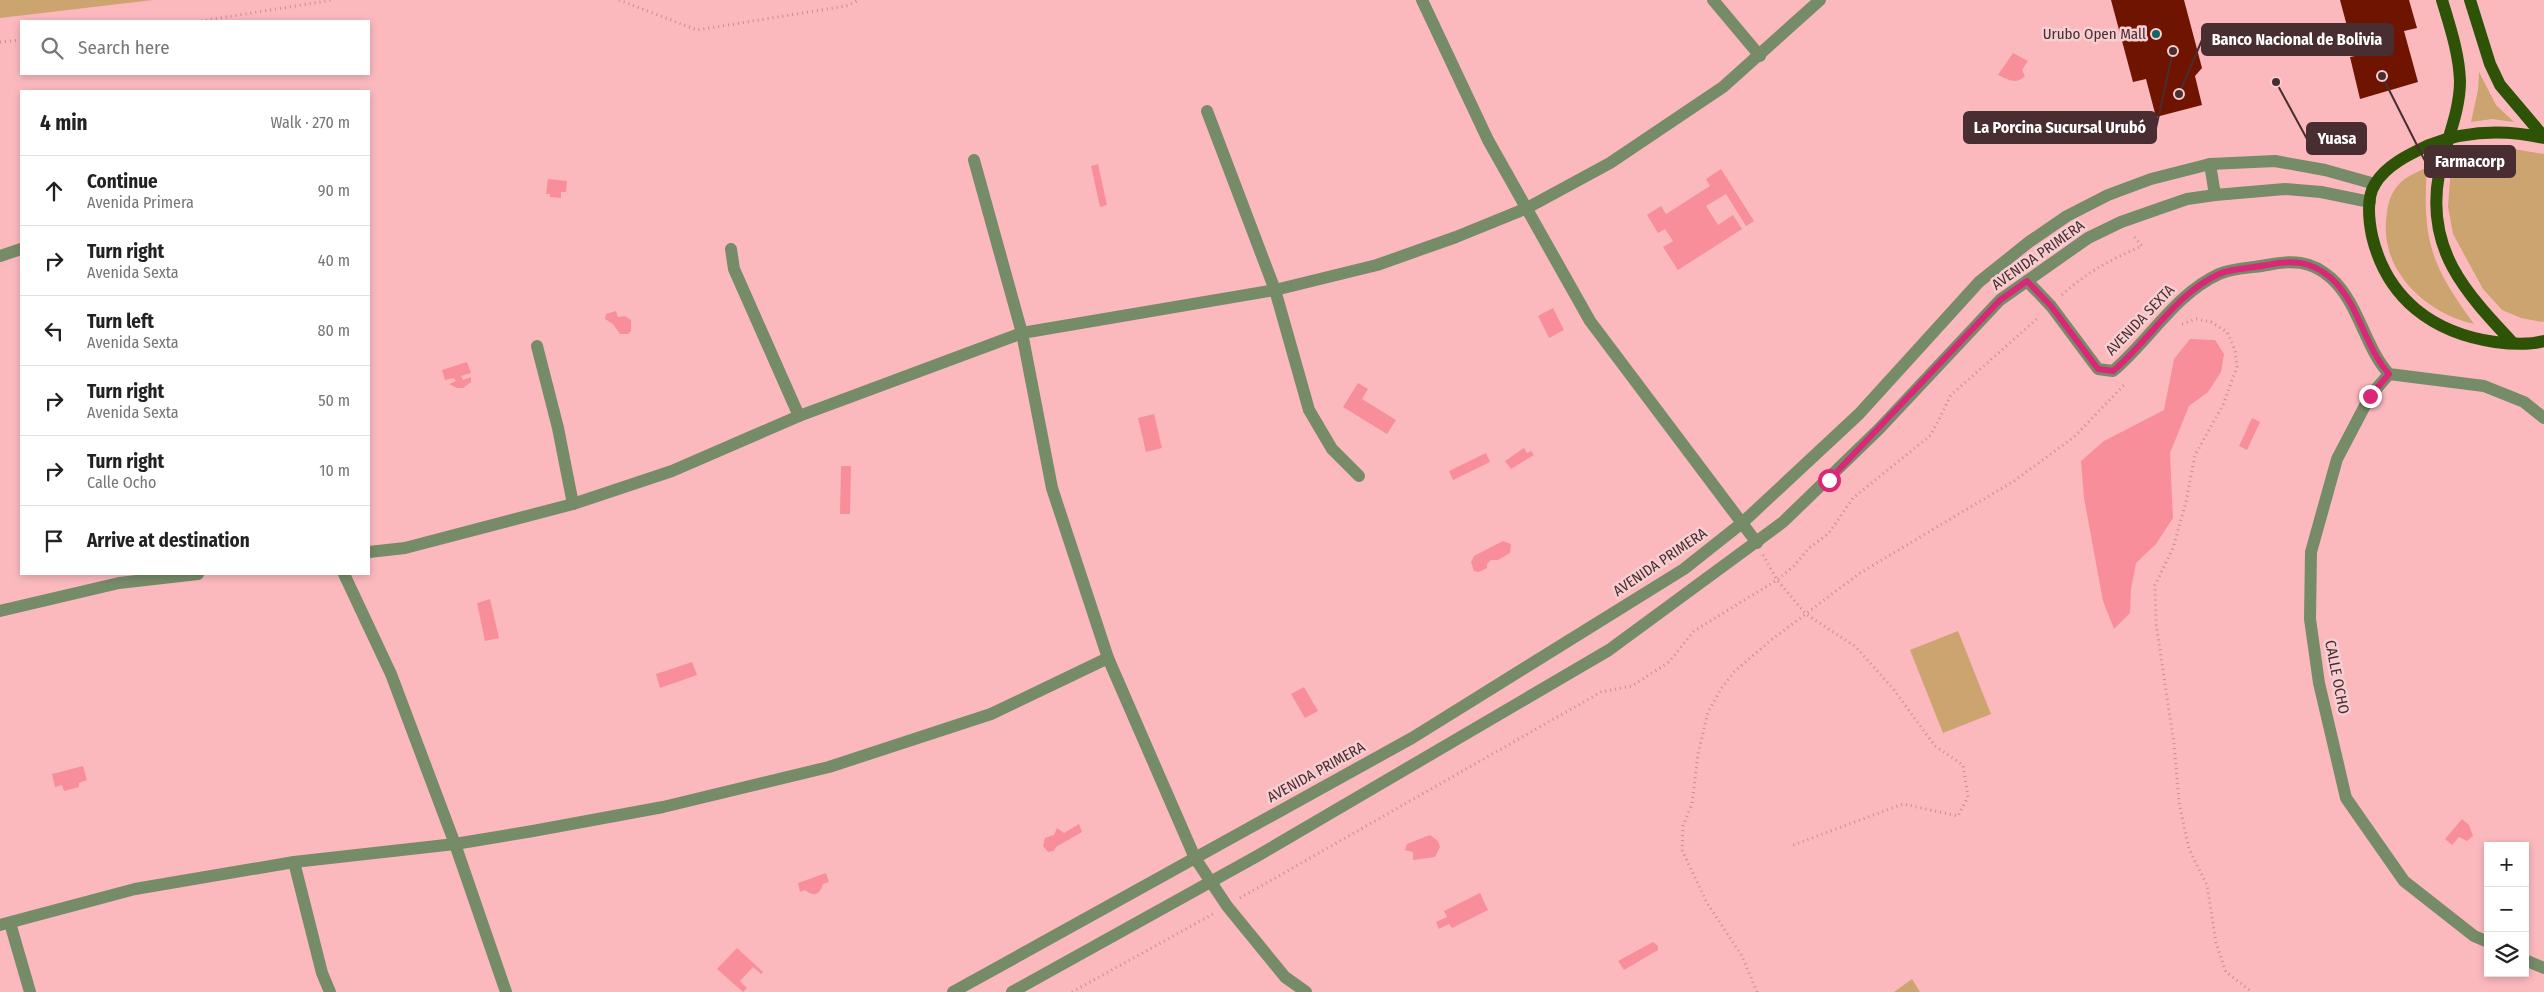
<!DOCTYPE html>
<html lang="en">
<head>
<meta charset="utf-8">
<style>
  :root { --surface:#fff; --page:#f2f2f2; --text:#222; --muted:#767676; --line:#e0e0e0 }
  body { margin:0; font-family:"Fira Sans Condensed",sans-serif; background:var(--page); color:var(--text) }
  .controls { position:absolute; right:15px; bottom:15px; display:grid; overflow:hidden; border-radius:0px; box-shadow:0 2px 8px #0003 }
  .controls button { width:45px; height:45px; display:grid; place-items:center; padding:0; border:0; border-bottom:1px solid var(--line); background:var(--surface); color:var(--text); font:25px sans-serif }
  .stop { position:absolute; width:15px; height:15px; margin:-11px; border:4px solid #db2777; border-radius:50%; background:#fff }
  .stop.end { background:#db2777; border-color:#fff; box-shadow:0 1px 5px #0008 }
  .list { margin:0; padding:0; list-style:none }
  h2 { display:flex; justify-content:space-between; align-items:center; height:65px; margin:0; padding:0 20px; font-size:21px }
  h2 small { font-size:16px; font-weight:400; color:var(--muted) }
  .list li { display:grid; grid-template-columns:32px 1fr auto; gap:15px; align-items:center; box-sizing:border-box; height:70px; padding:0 20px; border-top:1px solid var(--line) }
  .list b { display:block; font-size:19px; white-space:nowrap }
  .list p { margin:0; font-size:16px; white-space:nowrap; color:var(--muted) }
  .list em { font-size:16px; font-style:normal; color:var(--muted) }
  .icon { flex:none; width:28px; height:28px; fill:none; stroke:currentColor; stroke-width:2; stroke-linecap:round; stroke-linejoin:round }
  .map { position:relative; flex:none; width:2544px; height:992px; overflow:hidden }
  .search { position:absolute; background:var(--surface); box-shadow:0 2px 8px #0003; left:20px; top:20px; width:350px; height:55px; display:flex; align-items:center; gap:12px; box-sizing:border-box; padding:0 18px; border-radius:0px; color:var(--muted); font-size:19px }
  .panel { position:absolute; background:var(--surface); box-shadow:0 2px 8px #0003; left:20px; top:90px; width:350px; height:485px; border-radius:0px }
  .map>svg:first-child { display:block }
</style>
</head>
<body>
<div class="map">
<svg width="2544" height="992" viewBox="0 0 2544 992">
  <rect width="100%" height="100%" fill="#fbb9be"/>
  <g fill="#cca470">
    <path d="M0,0H153L0,18Z"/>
    <path d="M2479,72L2496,105L2514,122L2492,119L2471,122L2478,90Z"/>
    <path d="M2495,146L2544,154V321L2542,322L2521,318L2502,310L2483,289L2453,234L2448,207L2450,179L2454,165L2474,149Z"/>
    <path d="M2427,167C2422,241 2431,265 2474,324C2428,314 2382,273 2386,222C2387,207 2389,194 2400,183C2407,176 2418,172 2427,167Z"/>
    <path d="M1958,631L1991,714L1943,733L1910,650Z"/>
    <path d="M1912,979L1920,992H1894Z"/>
  </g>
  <g fill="#f88e9a">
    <path d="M2013,53L2028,61L2022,70L2025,76C2016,85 2009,80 1998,75Z"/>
    <path d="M1098,164L1107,205L1100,207L1091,166Z"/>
    <path d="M1721,169L1754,221L1746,226L1726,194L1706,206L1718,225L1733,215L1742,229L1678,270L1663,247L1673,241L1665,229L1658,233L1647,215L1661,206L1666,214L1710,186L1706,179Z"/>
    <path d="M548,179L567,181L566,192H561V198L550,197V194H546Z"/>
    <path d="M1553,308L1564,330L1549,338L1538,316Z"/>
    <path d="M616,311L618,317L625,316L631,320V331L628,334H620L613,324L605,319L606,314Z"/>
    <path d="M2190,339L2215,340L2224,354L2221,372L2208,392L2189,406L2170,453L2173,518L2156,544L2136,563L2131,589L2130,613L2114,629L2103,601L2084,498L2081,461L2104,441L2164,410L2174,359Z"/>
    <path d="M467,362L471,373L461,376L463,380L471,377V382L463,388H457L449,384L456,381L454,378L445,380L442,370Z"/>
    <path d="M1358,383L1368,389L1362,399L1396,420L1387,434L1343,407Z"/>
    <path d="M1154,414L1162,448L1146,452L1138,418Z"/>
    <path d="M2252,418L2260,422L2247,450L2239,446Z"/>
    <path d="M1524,448L1527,453L1531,451L1534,455L1511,469L1505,461Z"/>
    <path d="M1486,453L1490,462L1453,480L1449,471Z"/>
    <path d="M841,466H851L850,514H840Z"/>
    <path d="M1503,541L1511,544L1510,553L1498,560H1491L1487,564V568L1479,572L1474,571L1471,562L1474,556Z"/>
    <path d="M490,599L499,638L485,641L477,603Z"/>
    <path d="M692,662L697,675L660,688L656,674Z"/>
    <path d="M1304,687L1318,711L1305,718L1291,694Z"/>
    <path d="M83,766L87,780L79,783V787L64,791L62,785L55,787L52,774Z"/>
    <path d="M2462,819L2469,825L2473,836L2467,841L2459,837L2452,845L2445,839Z"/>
    <path d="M1079,824L1082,832L1056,847L1054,851L1048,852L1043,846L1045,838L1054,835L1057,828L1064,833Z"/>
    <path d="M1430,835L1438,841L1440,847L1435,857L1413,860V852L1405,850L1407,844Z"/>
    <path d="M826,873L829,882L823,884C820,895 813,897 805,890L800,892L798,883Z"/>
    <path d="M1480,893L1488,910L1452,928L1449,924L1439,929L1436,922L1447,917L1444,911Z"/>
    <path d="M1653,942L1658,946V950L1624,970L1618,961Z"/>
    <path d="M737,948L763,972L761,974L753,967L740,981L747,988L743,992L717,969Z"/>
  </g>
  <g fill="#6f1401">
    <path d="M2111,0H2184L2202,68L2195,76L2202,105L2156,117L2146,79L2133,82Z"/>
    <path d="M2340,0H2409L2417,28L2404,31L2418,82L2360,99L2350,57L2355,56Z"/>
  </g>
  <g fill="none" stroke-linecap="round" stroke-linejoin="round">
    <g stroke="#c38d92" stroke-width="3" stroke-dasharray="1 4" stroke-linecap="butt">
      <path d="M619,0L697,30L846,6L859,0"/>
      <path d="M201,21L333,0"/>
      <path d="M0,42L21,40"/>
      <path d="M2062,295C2085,273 2112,259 2142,246L2132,234"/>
      <path d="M2182,324L2197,319L2211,322L2227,332L2235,350L2237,367L2223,405L2195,455L2186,502L2173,548L2155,585L2156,623L2174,744L2179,802L2189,849L2207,885L2216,943L2226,972L2252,992"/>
      <path d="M1763,555L1777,580L1794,566L1809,548L1829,533L1853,498L1931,435L1951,395L2039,317"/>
      <path d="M1240,898L1601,692L1632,686L1669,662L1694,631L1777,580L1806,614L1856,647L1894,690L1935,746L1963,765L1968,797L1958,816L1903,804L1793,845"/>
      <path d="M1072,992L1213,914"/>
      <path d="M1757,992L1742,956L1707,903L1682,850L1683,826L1692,804L1698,754L1708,712L1721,689L1734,672L1771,640L1860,573L2014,481L2074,437L2125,384"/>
    </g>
    <g stroke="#768b68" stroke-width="12">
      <path d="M1422,0L1488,140L1590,321L1757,543"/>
      <path d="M1713,0L1760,56"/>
      <path d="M1207,111L1275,290L1309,410L1332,449L1359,476"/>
      <path d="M974,160L1022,333L1052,488L1108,658L1195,858L1227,906L1285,977L1306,992"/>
      <path d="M2210,164L2215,195"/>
      <path d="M731,249L734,269L799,416"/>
      <path d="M0,256L21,249"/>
      <path d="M2027,281L2051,306L2098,369L2113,371C2149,341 2175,294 2219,274C2232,268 2252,268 2267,265C2291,260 2311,260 2331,278C2359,303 2364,346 2389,374L2484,386L2524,402L2544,418"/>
      <path d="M537,346L558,428L573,504"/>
      <path d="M2389,374L2370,396L2337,459L2311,552L2310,619L2319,683L2346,798L2404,881L2474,936L2488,942"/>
      <path d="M369,552L405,548L573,504L672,471L799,416L1022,333L1275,290L1377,265L1456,237L1527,208L1610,163L1723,87L1820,0"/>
      <path d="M344,574L391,674L455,844L506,992"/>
      <path d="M0,611L119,583L198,574"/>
      <path d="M294,862L322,973L330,992"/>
      <path d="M10,923L30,992"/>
      <path d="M0,925L135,889L294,862L455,844L533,831L663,807L829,767L991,714L1108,658"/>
      <path d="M2525,960L2544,968"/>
      <path d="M953,992L1412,738L1684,569L1742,523L1859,414L1979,282L2029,242L2067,216L2108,195L2151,179L2210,164L2275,161L2325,170L2375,184"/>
      <path d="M1012,992L1259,855L1609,650L1783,522L1879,429L2000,300L2088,238L2121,222L2161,208L2187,199L2215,195L2285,189L2321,192L2370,202"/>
    </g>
    <g stroke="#2e5306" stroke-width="12">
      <path d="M2442,0C2450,27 2459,53 2460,81C2460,113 2445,143 2439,174C2425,249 2465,292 2513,343"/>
      <path d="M2470,0L2490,64L2500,85L2544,137"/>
      <path d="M2544,138C2504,129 2467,130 2429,145C2410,154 2386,165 2375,184C2366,198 2369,221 2372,236C2387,299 2433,333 2495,342C2510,344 2530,345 2544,341"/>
    </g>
  </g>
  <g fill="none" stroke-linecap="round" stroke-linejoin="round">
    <path stroke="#db2777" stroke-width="6" d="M1829,480L2000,300L2027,281L2051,306L2098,369L2113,371C2149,341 2175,294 2219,274C2232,268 2252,268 2267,265C2291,260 2310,260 2331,278C2359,303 2364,346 2389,374L2370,396"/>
  </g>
  <circle fill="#166463" stroke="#f7ced1" stroke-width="2" cx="2156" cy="34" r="5"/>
  <g text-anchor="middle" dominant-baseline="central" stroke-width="5" stroke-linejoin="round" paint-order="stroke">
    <g font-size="15" fill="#482e30" stroke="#f7ced1" text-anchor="end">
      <text x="2146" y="34">Urubo Open Mall</text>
    </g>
    <g font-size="15" fill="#482e30" stroke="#f7ced1">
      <text transform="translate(2038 255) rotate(-35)">AVENIDA PRIMERA</text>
      <text transform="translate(2140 320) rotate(-46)">AVENIDA SEXTA</text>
      <text transform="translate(1660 562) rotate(-34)">AVENIDA PRIMERA</text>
      <text transform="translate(2337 677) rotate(79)">CALLE OCHO</text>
      <text transform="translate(1316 772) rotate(-29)">AVENIDA PRIMERA</text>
    </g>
  </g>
  <path fill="none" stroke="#482e30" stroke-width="2" d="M2179 94L2202 40M2173 51L2156 128M2276 82L2307 139M2382 76L2425 161"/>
  <g fill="#482e30" stroke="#f7ced1" stroke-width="2">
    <circle cx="2179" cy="94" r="5"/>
    <circle cx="2173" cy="51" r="5"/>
    <circle cx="2276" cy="82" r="5"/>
    <circle cx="2382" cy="76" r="5"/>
  </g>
  <g fill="#482e30" stroke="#482e30" stroke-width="2">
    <rect x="2202" y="24" width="191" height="31" rx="5"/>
    <rect x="1964" y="112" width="192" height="31" rx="5"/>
    <rect x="2307" y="123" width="59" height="31" rx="5"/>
    <rect x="2425" y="146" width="90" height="31" rx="5"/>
  </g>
  <g font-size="16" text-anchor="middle" font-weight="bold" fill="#fff">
    <text x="2297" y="45">Banco Nacional de Bolivia</text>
    <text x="2060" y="133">La Porcina Sucursal Urubó</text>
    <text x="2337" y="144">Yuasa</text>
    <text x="2470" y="167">Farmacorp</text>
  </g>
</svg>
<div class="controls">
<button>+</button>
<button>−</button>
<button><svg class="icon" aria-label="layers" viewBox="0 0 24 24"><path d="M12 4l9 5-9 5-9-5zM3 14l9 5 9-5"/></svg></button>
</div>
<div class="stop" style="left:1829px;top:480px"></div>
<div class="stop end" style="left:2370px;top:396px"></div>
<div class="search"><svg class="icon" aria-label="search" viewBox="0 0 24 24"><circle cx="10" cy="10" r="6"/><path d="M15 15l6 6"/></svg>Search here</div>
<section class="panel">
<h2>4 min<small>Walk · 270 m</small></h2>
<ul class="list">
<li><svg class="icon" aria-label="ahead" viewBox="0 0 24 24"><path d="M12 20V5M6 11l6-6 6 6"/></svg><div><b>Continue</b><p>Avenida Primera</p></div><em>90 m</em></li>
<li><svg class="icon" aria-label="right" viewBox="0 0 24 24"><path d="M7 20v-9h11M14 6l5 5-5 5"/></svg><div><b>Turn right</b><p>Avenida Sexta</p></div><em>40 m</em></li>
<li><svg class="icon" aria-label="left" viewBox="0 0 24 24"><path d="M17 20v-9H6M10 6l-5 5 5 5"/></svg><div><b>Turn left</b><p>Avenida Sexta</p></div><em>80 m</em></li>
<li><svg class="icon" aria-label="right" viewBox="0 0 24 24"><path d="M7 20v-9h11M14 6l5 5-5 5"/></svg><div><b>Turn right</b><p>Avenida Sexta</p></div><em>50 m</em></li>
<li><svg class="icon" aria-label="right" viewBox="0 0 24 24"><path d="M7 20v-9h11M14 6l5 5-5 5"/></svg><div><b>Turn right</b><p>Calle Ocho</p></div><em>10 m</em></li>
<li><svg class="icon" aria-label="arrive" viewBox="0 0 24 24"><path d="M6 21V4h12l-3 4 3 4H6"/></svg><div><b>Arrive at destination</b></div></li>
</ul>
</section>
</div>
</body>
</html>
